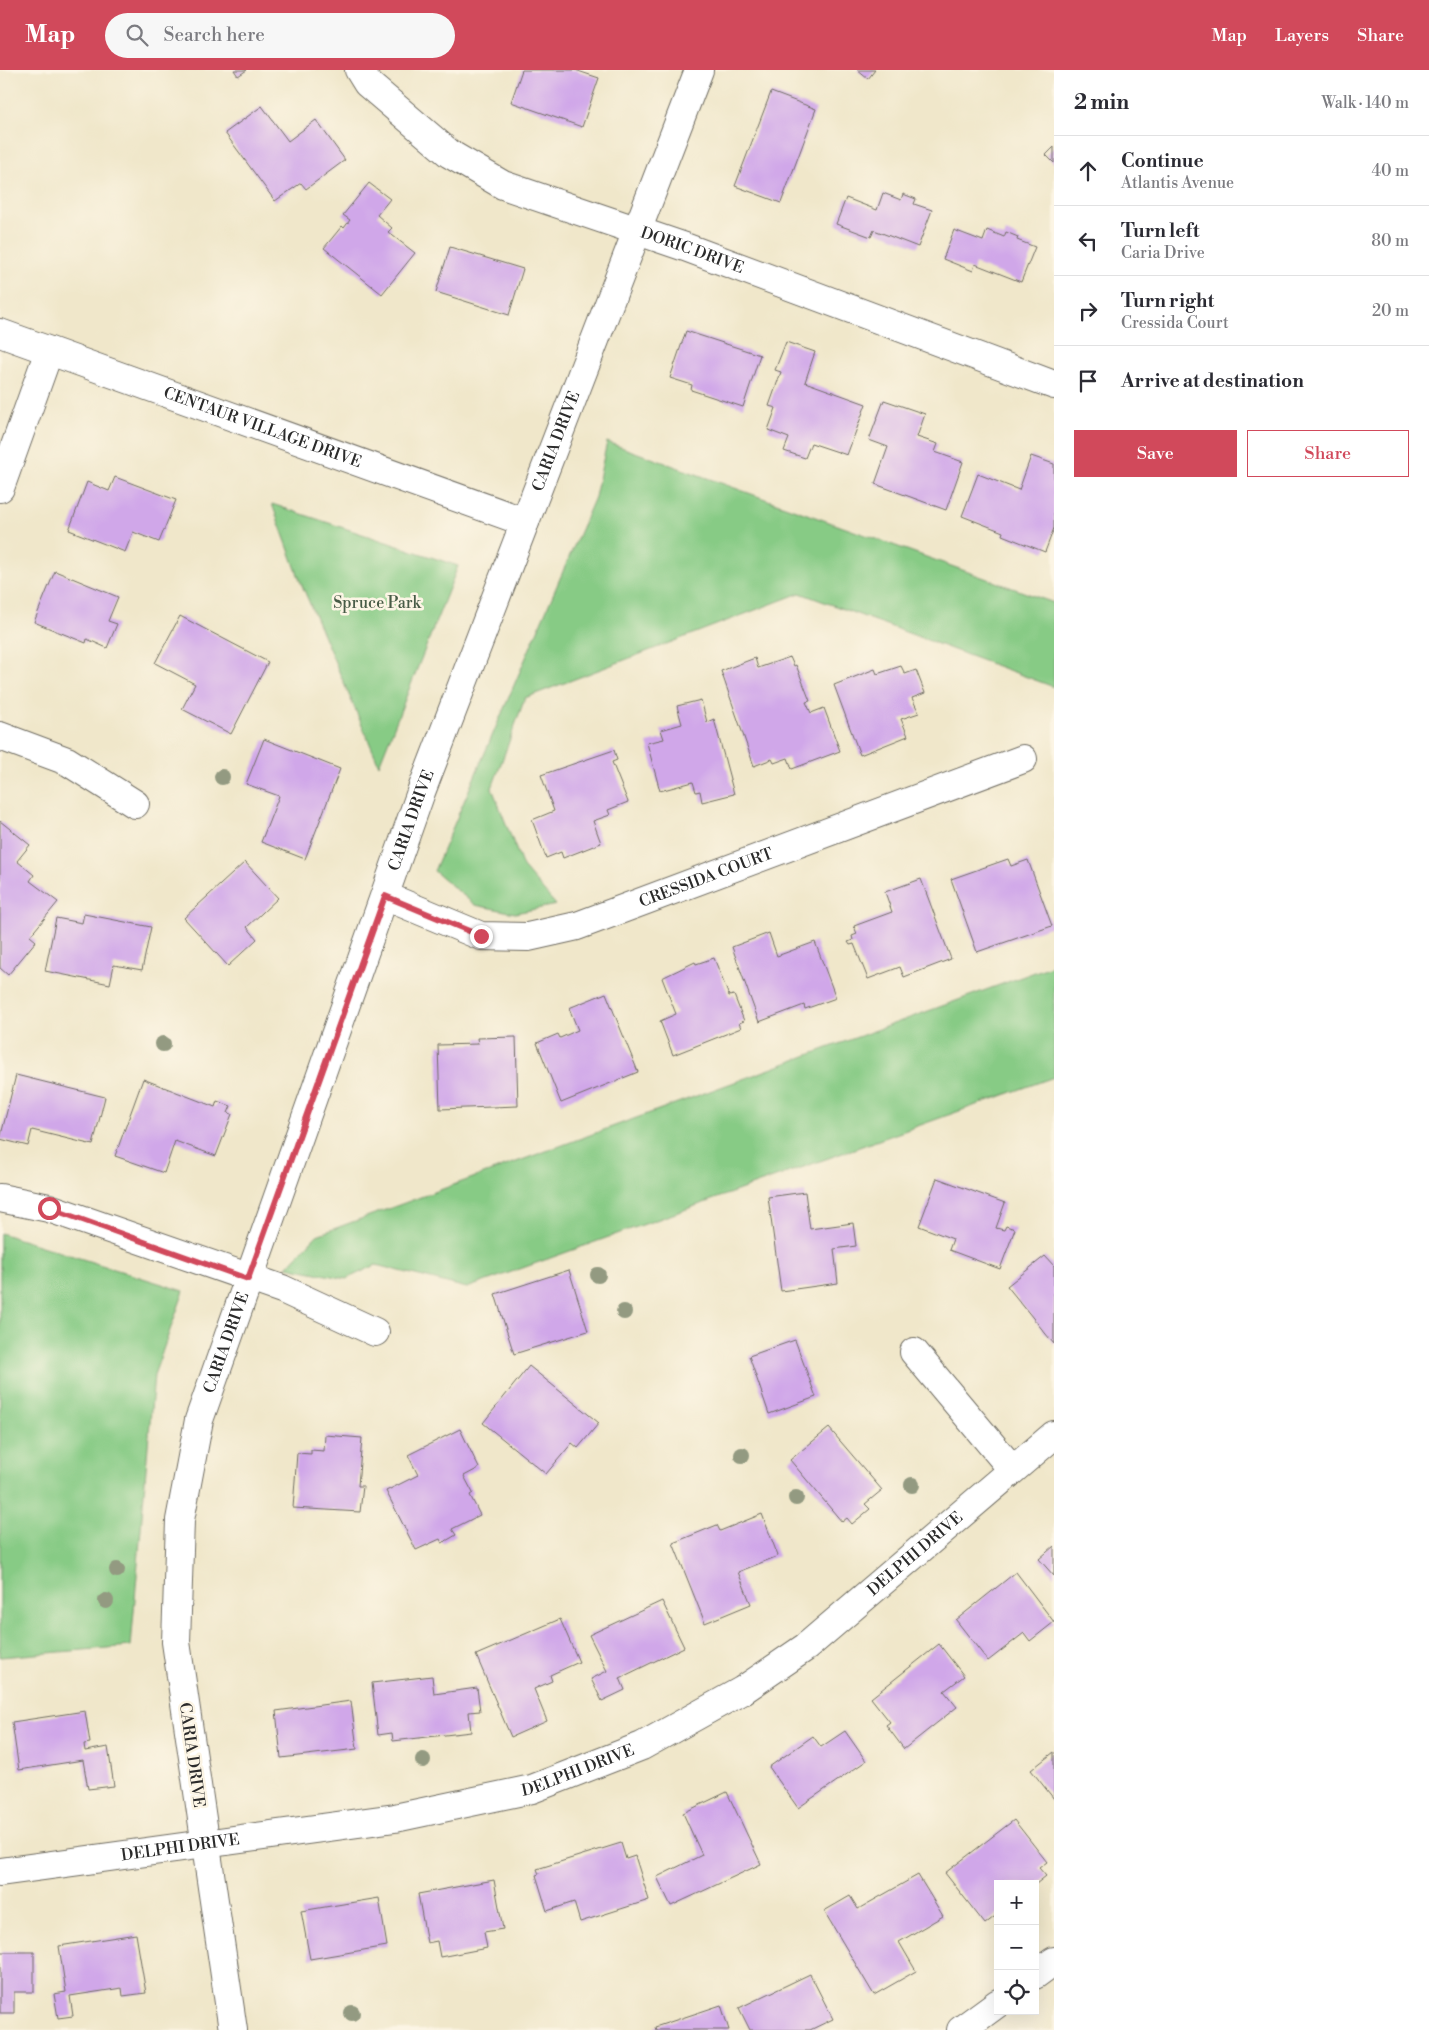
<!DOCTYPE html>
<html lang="en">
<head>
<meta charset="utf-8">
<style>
  :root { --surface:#fff; --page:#f7f7f7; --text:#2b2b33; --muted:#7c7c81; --line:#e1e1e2; --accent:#d1495b }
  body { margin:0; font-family:"Libre Bodoni",serif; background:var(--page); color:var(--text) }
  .controls { position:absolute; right:15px; bottom:15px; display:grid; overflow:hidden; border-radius:0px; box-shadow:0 5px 20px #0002 }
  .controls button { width:45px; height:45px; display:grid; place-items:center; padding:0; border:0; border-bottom:1px solid var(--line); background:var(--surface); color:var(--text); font:25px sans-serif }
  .stop { position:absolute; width:15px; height:15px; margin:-11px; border:4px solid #d1495b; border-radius:50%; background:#fff }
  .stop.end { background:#d1495b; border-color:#fff; box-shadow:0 1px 5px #0008 }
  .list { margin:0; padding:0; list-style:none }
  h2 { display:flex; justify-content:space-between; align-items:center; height:65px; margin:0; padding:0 20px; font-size:21px }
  h2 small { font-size:16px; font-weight:400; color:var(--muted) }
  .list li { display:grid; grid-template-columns:32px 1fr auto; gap:15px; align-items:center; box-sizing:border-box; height:70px; padding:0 20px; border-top:1px solid var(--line) }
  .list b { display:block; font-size:19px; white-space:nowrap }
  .list p { margin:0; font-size:16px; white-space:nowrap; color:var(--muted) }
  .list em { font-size:16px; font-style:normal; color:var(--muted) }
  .actions { display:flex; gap:10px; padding:15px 20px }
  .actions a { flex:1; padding:11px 0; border:1px solid var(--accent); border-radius:0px; text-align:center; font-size:18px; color:var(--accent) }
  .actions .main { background:var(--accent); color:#fff }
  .icon { flex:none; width:28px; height:28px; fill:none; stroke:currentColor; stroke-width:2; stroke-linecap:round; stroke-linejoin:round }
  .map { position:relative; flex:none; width:1054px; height:1960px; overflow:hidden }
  header { display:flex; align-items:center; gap:30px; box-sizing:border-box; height:70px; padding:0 25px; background:var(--accent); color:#fff }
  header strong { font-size:24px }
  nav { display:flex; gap:28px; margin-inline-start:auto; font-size:18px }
  .search { width:350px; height:45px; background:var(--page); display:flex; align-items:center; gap:12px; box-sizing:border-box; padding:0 18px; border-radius:28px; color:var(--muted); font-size:19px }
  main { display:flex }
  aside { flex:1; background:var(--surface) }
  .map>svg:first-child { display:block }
</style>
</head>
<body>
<header>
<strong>Map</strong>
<div class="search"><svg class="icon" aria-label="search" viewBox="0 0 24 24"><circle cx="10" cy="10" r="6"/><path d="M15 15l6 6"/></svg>Search here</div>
<nav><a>Map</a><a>Layers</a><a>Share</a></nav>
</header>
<main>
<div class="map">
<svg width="1054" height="1960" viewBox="0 0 1054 1960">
  <rect width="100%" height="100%" fill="#fcf5e5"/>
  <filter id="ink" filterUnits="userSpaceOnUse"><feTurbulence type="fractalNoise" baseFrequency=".02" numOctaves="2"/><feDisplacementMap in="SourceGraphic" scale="10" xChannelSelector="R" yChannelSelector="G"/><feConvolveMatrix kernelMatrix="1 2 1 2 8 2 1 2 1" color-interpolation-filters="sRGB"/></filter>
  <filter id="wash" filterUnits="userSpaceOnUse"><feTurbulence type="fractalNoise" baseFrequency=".0096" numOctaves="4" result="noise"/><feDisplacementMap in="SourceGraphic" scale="20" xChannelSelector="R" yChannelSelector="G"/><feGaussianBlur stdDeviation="1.12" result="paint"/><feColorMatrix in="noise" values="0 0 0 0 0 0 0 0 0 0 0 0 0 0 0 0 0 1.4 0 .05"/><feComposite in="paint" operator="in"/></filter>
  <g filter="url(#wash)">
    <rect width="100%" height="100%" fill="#f0e7ca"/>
    <g fill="#87cb85" stroke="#597b58">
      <path d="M607,372L1054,533V617L800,523L525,628L492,718L523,797L556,835L515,843L475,835L434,801L595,427Z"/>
      <path d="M272,434L458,496L379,695L301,513Z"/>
      <path d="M1054,895V1007L467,1218L376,1195L346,1209L287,1197L317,1165Z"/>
      <path d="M0,1163L184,1221L154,1305L131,1576L0,1587Z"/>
    </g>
    <g id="blocks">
      <g fill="#d0a7e9">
        <path d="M234,0H247L238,6Z"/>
        <path d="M522,0H575L599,8L582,57L511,32Z"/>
        <path d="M857,0H875L868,9Z"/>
        <path d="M771,22L816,39L781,133L735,116Z"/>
        <path d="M262,36L288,71L316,50L345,90L306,119L301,113L275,131L225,63Z"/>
        <path d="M1054,77V93L1046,85Z"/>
        <path d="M369,113L390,129L377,145L392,158L388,162L415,183L382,224L324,178L342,156L344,158L350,150L343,145Z"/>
        <path d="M883,123L901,130L903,124L916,129L914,134L932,140L918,177L874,160L871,167L836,154L846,128L877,140Z"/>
        <path d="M954,160L983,171L987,160L1004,167L1006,162L1018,167L1017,170L1035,177L1021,212L975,194L973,201L943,189Z"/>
        <path d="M450,177L523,199L509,245L436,222Z"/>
        <path d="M686,261L760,285L743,337L691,320L692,315L670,308Z"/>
        <path d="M786,272L815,282L805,312L866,334L847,385L811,373L805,388L784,381L789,368L768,360L776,338L769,336L781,302L775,300Z"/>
        <path d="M884,330L925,344L917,367L938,374L935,382L963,392L946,440L875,414L888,377L869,370Z"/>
        <path d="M1031,386L1054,394V458L1045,482L1002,465L1003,462L962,446L978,404L1019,420Z"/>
        <path d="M115,407L176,430L159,472L133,462L125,482L69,460L87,412L109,421Z"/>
        <path d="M55,501L118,527L108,551L117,554L107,578L87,569L86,573L34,552Z"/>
        <path d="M180,546L268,592L231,664L182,639L195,614L155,593Z"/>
        <path d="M790,587L794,596L796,595L810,631L806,632L811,643L824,638L840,681L792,699L788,688L774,693L772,689L754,696L721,601L755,588L758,598Z"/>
        <path d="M901,596L905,604L916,600L925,623L912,628L919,643L901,649L908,666L860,685L834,615L875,599L877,604Z"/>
        <path d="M701,630L707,652L714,649L734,724L702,732L700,721L696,722L693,712L660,721L647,673L664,669L661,660L682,654L677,636Z"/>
        <path d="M264,669L340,699L305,789L261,772L279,726L246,714Z"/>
        <path d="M614,680L617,690L612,692L628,732L608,740L610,745L593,751L601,773L563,788L561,782L546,788L532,750L554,741L541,705Z"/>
        <path d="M0,751L30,775L17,791L34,805L30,811L58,832L30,866L36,871L8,905L0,898Z"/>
        <path d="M1008,789L1011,796L1028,790L1052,856L977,882L951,809Z"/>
        <path d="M245,792L278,828L247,857L257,869L228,896L184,848Z"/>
        <path d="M921,809L951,889L904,907L900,897L868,909L854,874L850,875L848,872L853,870L852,866L857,864L854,856L892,842L885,822Z"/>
        <path d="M84,844L151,857L142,900L114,895L110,914L45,901L56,848L82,853Z"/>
        <path d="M769,863L777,886L815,872L836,928L805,939L804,935L759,952L732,877Z"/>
        <path d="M714,888L729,926L734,925L744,951L739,953L741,958L673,985L660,951L676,944L662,908L695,892L696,894Z"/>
        <path d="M606,923L638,1002L561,1033L537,973L558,964L560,968L578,960L569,938Z"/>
        <path d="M516,967L518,1036L440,1039L438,975L478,974L477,968Z"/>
        <path d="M16,1005L105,1027L93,1075L32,1060L28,1076L0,1069Z"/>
        <path d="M143,1009L215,1037L217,1031L231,1036L228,1043L232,1044L216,1086L175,1071L164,1103L115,1086Z"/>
        <path d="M937,1108L1005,1133L996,1158L1004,1160L1006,1156L1015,1159L1000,1199L949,1180L953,1169L919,1156Z"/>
        <path d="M805,1122L810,1159L853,1153L856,1176L834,1179L838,1213L781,1221L768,1127Z"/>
        <path d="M1045,1186L1054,1196V1274L1007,1216Z"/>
        <path d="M569,1200L588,1261L514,1284L495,1224Z"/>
        <path d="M795,1270L816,1327L769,1344L749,1286Z"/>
        <path d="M529,1296L599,1353L578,1378L572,1373L546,1404L483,1353Z"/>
        <path d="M829,1358L882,1420L865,1434L870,1439L852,1454L847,1448L842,1452L790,1390Z"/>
        <path d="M460,1359L479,1398L464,1406L473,1423L470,1425L480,1445L452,1459L456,1465L451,1468L442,1473L440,1469L416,1480L386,1421L418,1405L408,1385Z"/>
        <path d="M325,1365L362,1368L358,1416H363L360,1442L293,1438L297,1383L311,1384V1380L324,1381Z"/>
        <path d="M762,1444L778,1486L738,1502L751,1534L705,1553L673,1473L717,1455L720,1461Z"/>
        <path d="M1054,1476V1506L1039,1489Z"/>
        <path d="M1016,1502L1054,1552L1030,1571L1024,1563L988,1591L956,1550Z"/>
        <path d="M662,1531L684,1577L620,1608L625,1620L602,1631L591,1609L607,1601L589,1565Z"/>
        <path d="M560,1549L579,1592L550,1605L552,1611L534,1619L547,1651L511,1667L476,1585Z"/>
        <path d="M939,1574L964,1606L944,1621L957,1637L904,1679L886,1655L890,1652L871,1628Z"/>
        <path d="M432,1606L434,1624L477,1618L480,1641L469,1642L471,1662L393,1671L392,1663L378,1665L372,1613Z"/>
        <path d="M351,1631L357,1679L281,1688L276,1641Z"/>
        <path d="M85,1641L90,1673L84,1674L85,1681L108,1677L114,1716L88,1719L83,1690L19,1700L12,1652Z"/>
        <path d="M845,1661L866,1691L798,1738L769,1697L813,1666L821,1677Z"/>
        <path d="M1054,1682V1729L1031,1700Z"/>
        <path d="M727,1722L761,1794L671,1836L657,1807L702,1785L683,1743Z"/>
        <path d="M1014,1750L1047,1792L1039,1798L1046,1806L1036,1814H998V1844L985,1854L945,1803Z"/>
        <path d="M621,1773L626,1789L635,1786L649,1830L580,1852L574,1832L547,1841L536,1805L539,1804L537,1799Z"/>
        <path d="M918,1805L943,1846L899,1872L916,1901L874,1925L824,1841L850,1826L858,1839Z"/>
        <path d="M494,1810L503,1859L484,1862L487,1878L440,1887L437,1871L427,1873L418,1824Z"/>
        <path d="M379,1828L387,1876L310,1889L301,1841Z"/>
        <path d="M136,1864L146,1923L123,1926L122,1918L70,1926L73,1946L58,1948L54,1924L66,1922L59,1876Z"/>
        <path d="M0,1882H34V1922H14V1943H0Z"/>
        <path d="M810,1904L833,1949L810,1960H750L739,1938Z"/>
        <path d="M721,1935L729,1960H656L655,1957Z"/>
      </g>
    </g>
  </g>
  <g filter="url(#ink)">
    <use href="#blocks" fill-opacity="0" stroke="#706d63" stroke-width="1"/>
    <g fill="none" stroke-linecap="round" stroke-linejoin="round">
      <defs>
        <g id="street">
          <path id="s1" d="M359,0L367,13L450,84L503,115L685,177L1054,315"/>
          <path d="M0,418L49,281"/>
          <path d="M0,666L67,691L135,734"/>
          <path id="s2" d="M385,826L481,866L528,867L577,856L1023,689"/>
          <path d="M0,1128L49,1138L282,1219L375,1262"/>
          <path d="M914,1282L1012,1399"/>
          <path id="s3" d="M0,1802L395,1748L532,1719L642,1676L743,1620L806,1577L1054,1365"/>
          <path d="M1035,1905L1054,1891"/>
          <path id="s4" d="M233,1960L176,1572L180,1450L199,1350L421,722L699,0"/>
          <path d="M961,1960L998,1933"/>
        </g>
        <g id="secondary">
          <path id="s5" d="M0,263L525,452"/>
        </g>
      </defs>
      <use href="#street" stroke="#706d63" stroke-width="30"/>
      <use href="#secondary" stroke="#706d63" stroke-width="30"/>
      <use href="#street" stroke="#fff" stroke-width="28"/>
      <use href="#secondary" stroke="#fff" stroke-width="28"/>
    </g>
    <g fill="#939a81">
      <circle cx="222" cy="707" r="8"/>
      <circle cx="163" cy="974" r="8"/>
      <circle cx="598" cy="1205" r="8"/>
      <circle cx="624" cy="1242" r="8"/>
      <circle cx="742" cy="1385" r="8"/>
      <circle cx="912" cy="1415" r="8"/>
      <circle cx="796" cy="1428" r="8"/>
      <circle cx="117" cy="1500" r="8"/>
      <circle cx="106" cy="1531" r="8"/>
      <circle cx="423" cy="1690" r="8"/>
      <circle cx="352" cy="1943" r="8"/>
    </g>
  </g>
  <g fill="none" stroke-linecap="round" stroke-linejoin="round" filter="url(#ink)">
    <path stroke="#d1495b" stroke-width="6" d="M49,1138L248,1209L385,826L481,866"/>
  </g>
  <g text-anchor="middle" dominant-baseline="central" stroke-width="5" stroke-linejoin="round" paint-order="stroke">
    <g font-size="16" fill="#2b2b2b" stroke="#fcf5e5">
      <text stroke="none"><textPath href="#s1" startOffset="386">DORIC DRIVE</textPath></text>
      <text stroke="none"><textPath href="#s5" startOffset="279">CENTAUR VILLAGE DRIVE</textPath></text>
      <text stroke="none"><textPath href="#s4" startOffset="1658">CARIA DRIVE</textPath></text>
      <text stroke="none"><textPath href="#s4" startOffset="1252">CARIA DRIVE</textPath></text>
      <text stroke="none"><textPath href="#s2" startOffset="339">CRESSIDA COURT</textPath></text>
      <text stroke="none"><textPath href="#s4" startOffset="698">CARIA DRIVE</textPath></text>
      <text stroke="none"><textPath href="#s3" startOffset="992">DELPHI DRIVE</textPath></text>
      <text transform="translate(192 1685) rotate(82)">CARIA DRIVE</text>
      <text stroke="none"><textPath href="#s3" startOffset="588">DELPHI DRIVE</textPath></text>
      <text stroke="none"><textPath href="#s3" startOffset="182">DELPHI DRIVE</textPath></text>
    </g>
    <g font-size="16" fill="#475b46" stroke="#fcf5e5">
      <text x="377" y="533">Spruce Park</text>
    </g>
  </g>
</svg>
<div class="controls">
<button>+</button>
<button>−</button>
<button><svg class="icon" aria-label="locate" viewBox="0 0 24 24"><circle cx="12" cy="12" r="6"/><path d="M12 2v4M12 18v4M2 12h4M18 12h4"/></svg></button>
</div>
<div class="stop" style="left:49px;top:1138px"></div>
<div class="stop end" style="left:481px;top:866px"></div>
</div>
<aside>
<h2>2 min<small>Walk · 140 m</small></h2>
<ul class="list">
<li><svg class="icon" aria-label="ahead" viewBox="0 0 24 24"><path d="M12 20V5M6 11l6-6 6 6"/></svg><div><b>Continue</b><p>Atlantis Avenue</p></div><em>40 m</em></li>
<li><svg class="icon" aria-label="left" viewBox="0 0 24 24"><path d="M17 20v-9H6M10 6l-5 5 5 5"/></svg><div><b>Turn left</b><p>Caria Drive</p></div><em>80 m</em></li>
<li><svg class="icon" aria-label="right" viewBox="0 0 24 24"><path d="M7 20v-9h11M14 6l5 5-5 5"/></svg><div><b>Turn right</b><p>Cressida Court</p></div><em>20 m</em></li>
<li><svg class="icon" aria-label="arrive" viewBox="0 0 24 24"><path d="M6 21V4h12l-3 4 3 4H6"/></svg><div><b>Arrive at destination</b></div></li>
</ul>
<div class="actions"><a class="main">Save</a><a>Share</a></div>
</aside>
</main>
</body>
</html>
